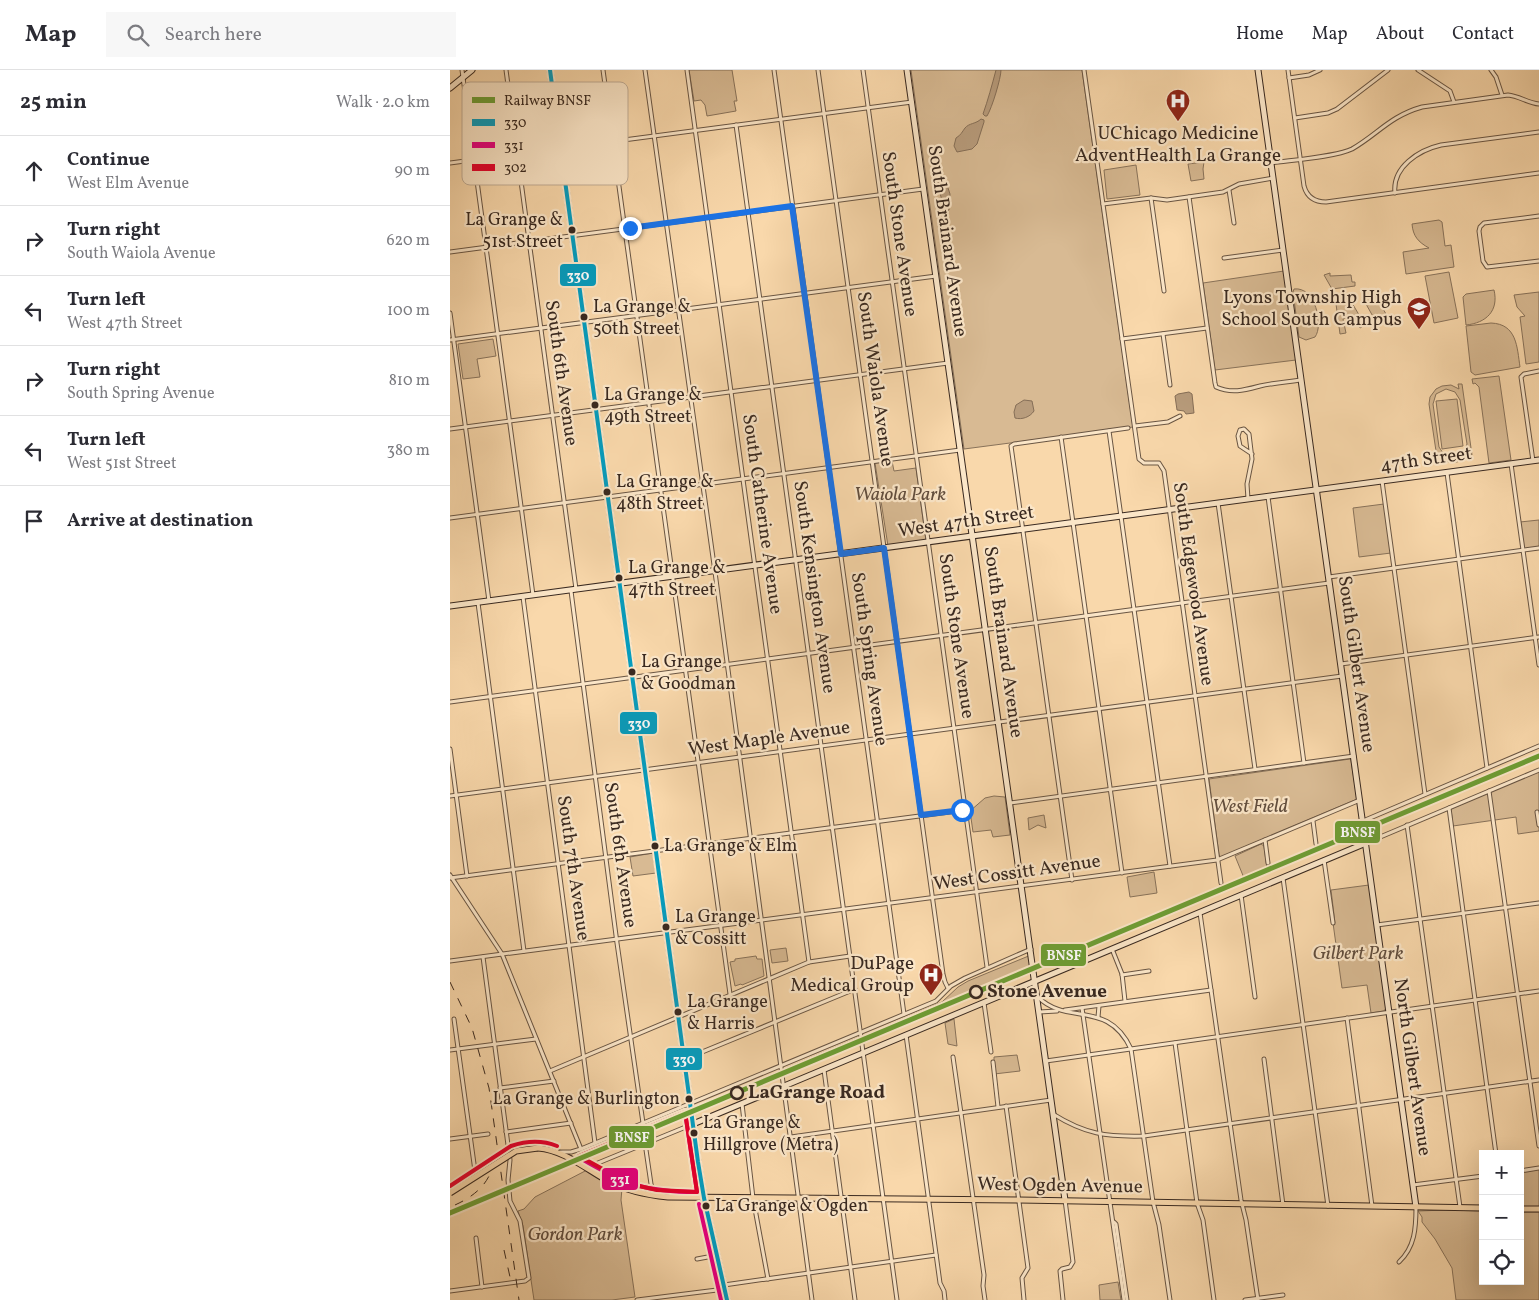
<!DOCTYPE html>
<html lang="en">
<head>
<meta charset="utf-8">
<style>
  :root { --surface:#fff; --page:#f7f7f7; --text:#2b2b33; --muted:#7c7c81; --line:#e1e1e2 }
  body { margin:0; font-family:Vollkorn,serif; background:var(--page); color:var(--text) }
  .controls { position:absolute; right:15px; bottom:15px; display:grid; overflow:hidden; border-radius:0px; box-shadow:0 5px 20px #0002 }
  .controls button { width:45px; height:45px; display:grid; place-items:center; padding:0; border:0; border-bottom:1px solid var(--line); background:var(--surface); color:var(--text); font:25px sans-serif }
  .stop { position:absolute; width:15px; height:15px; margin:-11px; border:4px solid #1a73e8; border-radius:50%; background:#fff }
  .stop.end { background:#1a73e8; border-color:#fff; box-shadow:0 1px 5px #0008 }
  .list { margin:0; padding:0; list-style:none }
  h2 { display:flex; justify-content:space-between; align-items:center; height:65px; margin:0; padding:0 20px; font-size:21px }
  h2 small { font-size:16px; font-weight:400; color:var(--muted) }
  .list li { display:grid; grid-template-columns:32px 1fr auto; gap:15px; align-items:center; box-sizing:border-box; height:70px; padding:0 20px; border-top:1px solid var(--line) }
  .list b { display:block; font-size:19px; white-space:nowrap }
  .list p { margin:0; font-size:16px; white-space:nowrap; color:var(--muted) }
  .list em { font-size:16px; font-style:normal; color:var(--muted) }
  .icon { flex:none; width:28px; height:28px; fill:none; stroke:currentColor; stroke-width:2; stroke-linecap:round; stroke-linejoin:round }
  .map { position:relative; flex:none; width:1089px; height:1230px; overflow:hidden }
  header { display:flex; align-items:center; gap:30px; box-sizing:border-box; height:70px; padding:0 25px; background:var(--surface); border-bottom:1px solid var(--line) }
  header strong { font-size:24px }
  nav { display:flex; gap:28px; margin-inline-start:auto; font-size:18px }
  .search { width:350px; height:45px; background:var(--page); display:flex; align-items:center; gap:12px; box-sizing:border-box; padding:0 18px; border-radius:0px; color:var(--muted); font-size:19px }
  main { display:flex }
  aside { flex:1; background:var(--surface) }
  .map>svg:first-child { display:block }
</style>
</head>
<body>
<header>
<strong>Map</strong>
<div class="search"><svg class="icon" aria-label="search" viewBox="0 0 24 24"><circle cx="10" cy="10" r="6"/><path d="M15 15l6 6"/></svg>Search here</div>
<nav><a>Home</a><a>Map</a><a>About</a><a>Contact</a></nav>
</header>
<main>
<aside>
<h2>25 min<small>Walk · 2.0 km</small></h2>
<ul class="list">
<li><svg class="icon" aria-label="ahead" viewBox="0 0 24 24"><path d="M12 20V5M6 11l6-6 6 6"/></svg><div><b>Continue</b><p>West Elm Avenue</p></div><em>90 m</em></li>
<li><svg class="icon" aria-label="right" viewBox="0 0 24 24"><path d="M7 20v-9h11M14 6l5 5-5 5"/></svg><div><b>Turn right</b><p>South Waiola Avenue</p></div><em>620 m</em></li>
<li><svg class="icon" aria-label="left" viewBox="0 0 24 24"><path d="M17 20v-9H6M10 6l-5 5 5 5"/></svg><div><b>Turn left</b><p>West 47th Street</p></div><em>100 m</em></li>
<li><svg class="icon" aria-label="right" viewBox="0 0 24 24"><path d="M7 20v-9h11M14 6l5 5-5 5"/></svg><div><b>Turn right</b><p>South Spring Avenue</p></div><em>810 m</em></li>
<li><svg class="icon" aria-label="left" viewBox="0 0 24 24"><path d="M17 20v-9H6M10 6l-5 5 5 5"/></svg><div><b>Turn left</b><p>West 51st Street</p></div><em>380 m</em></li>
<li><svg class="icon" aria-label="arrive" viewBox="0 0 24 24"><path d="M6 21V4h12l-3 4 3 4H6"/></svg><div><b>Arrive at destination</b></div></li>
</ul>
</aside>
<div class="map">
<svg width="1089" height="1230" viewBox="0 0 1089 1230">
  <rect width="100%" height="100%" fill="#f9d8ab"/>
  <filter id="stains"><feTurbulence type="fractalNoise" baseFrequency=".004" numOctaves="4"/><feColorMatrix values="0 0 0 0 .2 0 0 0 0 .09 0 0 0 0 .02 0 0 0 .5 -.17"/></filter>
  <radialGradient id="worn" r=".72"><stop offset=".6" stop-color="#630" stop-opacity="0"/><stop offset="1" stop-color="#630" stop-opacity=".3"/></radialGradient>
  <g fill="#d8ba93" stroke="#88725a" fill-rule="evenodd">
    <path d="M239,0H282L287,31H284L286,41L257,46L255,35L251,30L244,31Z"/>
    <path d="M461,0H632L683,357L514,379Z"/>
    <path d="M754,92L753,99L754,109L741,111L738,94Z"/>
    <path d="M686,95L690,125L657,129L654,100Z"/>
    <path d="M989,150L992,152L995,176L1001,175L1004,197L956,204L953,182L979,178C968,172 963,166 962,154Z"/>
    <path d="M834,201L846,290L765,300L753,213Z"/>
    <path d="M999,202L1008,248L984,253L975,206Z"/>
    <path d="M880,203V206L901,205L902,212H905V216L882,219L874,205Z"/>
    <path d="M844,219C865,216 874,255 865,267L856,270L849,267L843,222Z"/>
    <path d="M1044,220C1049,241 1036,253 1016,255L1013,227L1016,224Z"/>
    <path d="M1089,222V292L1076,294L1070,247L1075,246L1067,237L1064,225Z"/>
    <path d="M925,225L936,244L925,250L912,227Z"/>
    <path d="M904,227L905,231L902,233L915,255L910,258L904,245L893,249L896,263L890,264L886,234H883L882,229Z"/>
    <path d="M1041,253C1067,254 1067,277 1070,297L1025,305L1021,302L1016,256Z"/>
    <path d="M43,269L46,286L27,289L30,307L13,309L8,274Z"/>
    <path d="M1049,306L1061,390L1039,393L1029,317L1025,313L1023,314L1022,309Z"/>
    <path d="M1008,314H1012L1022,385H1018C1008,396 993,395 986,381L979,334L980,327L986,319L992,316L1001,315L1009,319ZM996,319L1005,322L1010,330L1017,374L1013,384L1004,388L995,386L989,377L983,334L986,324Z"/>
    <path d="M1007,329L1013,376L992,379L986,331Z"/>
    <path d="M442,391L444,401L466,398L476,471L438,476L425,393Z"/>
    <path d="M934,434L941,483L909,487L903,438Z"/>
    <path d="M1089,450V477L1074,480L1070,452Z"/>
    <path d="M900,689L901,690L907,729L771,787L769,785L759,709Z"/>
    <path d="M1089,701V761L1068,764L1066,747L1003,756L1001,739Z"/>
    <path d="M544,726L555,727L560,765L543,767L541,760L523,762L520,741L535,728Z"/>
    <path d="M594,745L596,758L588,755L579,760L578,748Z"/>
    <path d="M811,774L814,776L817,799L794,808L785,786Z"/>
    <path d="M203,783L206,803L183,806L180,787Z"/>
    <path d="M704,802L707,823L680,827L677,807Z"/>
    <path d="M919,815L936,938L934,941L921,943L917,915L892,918L883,853H885L881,820Z"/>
    <path d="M336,878L338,891L322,893L320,880Z"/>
    <path d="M581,885L582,897L416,967V965L492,932L508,917L518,911Z"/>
    <path d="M306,886L307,889H312L314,906L292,915L291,914L285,916L280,892L285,891V889Z"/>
    <path d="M504,949L507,976L498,974L495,953Z"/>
    <path d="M407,968V971L336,1001V998Z"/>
    <path d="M567,985L570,1001L544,1004V987Z"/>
    <path d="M1089,1099V1138L1070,1137V1102Z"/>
    <path d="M137,1100L172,1118L171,1130L185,1227L162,1230H84L73,1156L68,1141L74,1139L85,1127Z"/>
    <path d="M996,1140L1033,1141V1211H1070V1142H1089V1230H1006L1002,1198L985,1169L972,1152V1147L968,1141Z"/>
    <path d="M668,1212L671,1230H650L649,1215Z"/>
  </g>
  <g fill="#b89c7c" stroke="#856e57">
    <path d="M546,0H551C551,8 542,38 537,46H535L533,44C538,30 542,15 546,0Z"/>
    <path d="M531,49L534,50V52L527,74L522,79L507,82L504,76L506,68C511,65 512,62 515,58C519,53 526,54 531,49Z"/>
    <path d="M491,110L496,112L500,124L499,140L496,143L492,140V130L488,117V112Z"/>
    <path d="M739,322L742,324L744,343L736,344L734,341L727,340L725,326L728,324Z"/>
    <path d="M574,330L582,331L584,341C580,347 572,350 565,348L564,342L566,335Z"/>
  </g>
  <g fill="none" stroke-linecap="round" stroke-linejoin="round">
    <defs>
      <g id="street">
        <path d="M12,0L83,525"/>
        <path d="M56,0L126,519"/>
        <path d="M153,0L280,924"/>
        <path d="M195,0L265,502L362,1230"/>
        <path d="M237,0L359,892"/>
        <path d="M324,0L454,944"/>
        <path d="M368,0L493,904L495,912L498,918"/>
        <path d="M413,0L537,897"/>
        <path d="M634,0L689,389L694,393H709L714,401L771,813"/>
        <path d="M838,0L854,116C857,127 864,132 876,132L1089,103"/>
        <path d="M968,0L1000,21L1004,32"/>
        <path d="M1041,0L1046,7L1052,25"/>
        <path d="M839,8L859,5L870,0"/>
        <path d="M845,48L878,43L887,39L938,0"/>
        <path d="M286,55L447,1230"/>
        <path d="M0,93L462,32"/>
        <path d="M821,93C842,90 885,87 902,79C928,64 940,46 972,37L1058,25C1069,26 1078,33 1089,34"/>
        <path d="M779,120L784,153"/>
        <path d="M945,123C942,97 969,80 991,75L1089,62"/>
        <path d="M739,127L765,313L766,317C782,324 795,320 810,316C823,313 837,312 851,310"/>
        <path d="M701,128L714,221"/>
        <path d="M653,134L701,128L717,130L773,122L789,114L823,108"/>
        <path d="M1089,146L1034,153L1030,157L1029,161L1033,191L1037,197L1089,191"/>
        <path d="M0,182L473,119"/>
        <path d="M774,188L833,180"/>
        <path d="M0,243L39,531"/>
        <path d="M713,264L720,315"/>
        <path d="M672,269L757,258"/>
        <path d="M0,270L486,206"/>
        <path d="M685,356L718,352L730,346"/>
        <path d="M0,359L498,293"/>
        <path d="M659,361L720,796"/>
        <path d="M611,367L672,803"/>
        <path d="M1083,391L1071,307L1074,304L1089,301"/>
        <path d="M1061,394L1089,595"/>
        <path d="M997,403L1037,698"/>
        <path d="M932,411L975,724"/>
        <path d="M818,427L854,693"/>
        <path d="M798,429L797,414L802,389L799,364L794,359L790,360L788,366L790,376L802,384"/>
        <path d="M768,433L805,699"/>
        <path d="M0,448L510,380"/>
        <path d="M879,507L1089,478"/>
        <path d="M121,521L167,873L193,1053"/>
        <path d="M73,527L145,1073"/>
        <path d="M28,533L74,881"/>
        <path d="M891,594L1089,567"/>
        <path d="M0,632L879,513"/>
        <path d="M0,679L17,806"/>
        <path d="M1039,721L1089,1076"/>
        <path d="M0,726L892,606"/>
        <path d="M560,733L904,686"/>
        <path d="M999,738L1046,1084"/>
        <path d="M1087,742L1089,755"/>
        <path d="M863,751L866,774"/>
        <path d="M913,751L1089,676"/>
        <path d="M957,755L1010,1137"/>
        <path d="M815,770L818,793"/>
        <path d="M916,773L1089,700"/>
        <path d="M874,790L883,853"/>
        <path d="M0,805L52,884L131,1079"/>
        <path d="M0,808L515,740"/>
        <path d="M833,808L878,1136"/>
        <path d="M622,810L561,376L564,374L678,358"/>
        <path d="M791,825L805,927"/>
        <path d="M750,843L791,1130L796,1150L808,1230"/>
        <path d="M927,855L1089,833"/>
        <path d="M662,879L672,904L675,931"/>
        <path d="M0,891L767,790L910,730"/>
        <path d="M672,905L699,901"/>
        <path d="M588,927C617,956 658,929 681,979L703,1132L709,1155L720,1230"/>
        <path d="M534,933L541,982"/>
        <path d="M632,938L674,1230"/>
        <path d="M615,940L761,920"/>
        <path d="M589,942L607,941"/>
        <path d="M648,947L649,936"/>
        <path d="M897,948L922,1136"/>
        <path d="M456,965L490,1213L494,1221L495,1230"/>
        <path d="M725,973L747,1133L753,1150L764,1230"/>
        <path d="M0,980L86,969"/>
        <path d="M234,985L240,987L405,919"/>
        <path d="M503,987L534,1205L533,1216L535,1230"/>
        <path d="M814,989L833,1135"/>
        <path d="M596,991L1089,921"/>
        <path d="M543,992L548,1037"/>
        <path d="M374,1000L405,1230"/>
        <path d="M100,1001L359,892L400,886"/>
        <path d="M50,1018L104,1011"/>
        <path d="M292,1034L303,1128L318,1209"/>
        <path d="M556,1036L578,1198L572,1208L574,1230"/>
        <path d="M603,1044C635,1064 656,1067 694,1066L1089,1010"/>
        <path d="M56,1062L121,1053"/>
        <path d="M341,1067L601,1030"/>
        <path d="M0,1069L38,1064"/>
        <path d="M195,1073L201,1114L203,1120L207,1125"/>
        <path d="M110,1082H121L131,1079L486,931L501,916L515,908L581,879"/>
        <path d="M148,1093L243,1054"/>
        <path d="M1070,1101L1089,1098"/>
        <path d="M963,1115L1033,1106"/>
        <path d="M0,1117L25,1101L4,949"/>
        <path d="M664,1152L666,1154L677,1230"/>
        <path d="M26,1168L32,1217"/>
        <path d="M247,1189L263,1186L265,1181"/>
        <path d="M949,1192C965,1177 966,1158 966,1137"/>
        <path d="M274,1215L486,1185"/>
        <path d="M0,1221L75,1211L79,1208L70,1151L60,1131L58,1110L60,1090L33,887"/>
        <path d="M187,1230L275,1219"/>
        <path d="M613,1230L610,1201L612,1199L620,1197L623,1192L615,1130"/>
        <path d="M795,1230L833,1225"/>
      </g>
      <g id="secondary">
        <path d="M457,0L615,1130"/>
        <path d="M808,0L966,1137"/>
        <path d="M0,18L22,0"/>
        <path d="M0,536L1089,390"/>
        <path d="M243,1054L916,773"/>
      </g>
      <g id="primary">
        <path d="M100,0L248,1092L254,1128L277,1230"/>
        <path d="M88,1078C114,1080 136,1099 158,1111C177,1121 197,1125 218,1127L569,1130L1033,1138"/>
        <path d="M1070,1139H1089"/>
      </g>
    </defs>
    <use href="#street" stroke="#695543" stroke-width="5"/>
    <use href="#secondary" stroke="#392920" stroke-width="7"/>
    <use href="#primary" stroke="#392920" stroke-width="7"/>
    <use href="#street" stroke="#fbe6c8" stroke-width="3"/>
    <use href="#secondary" stroke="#fbe6c8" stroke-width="5"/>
    <use href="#primary" stroke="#f9d8ab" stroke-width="5"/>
    <g stroke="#392920" stroke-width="1" stroke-dasharray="9 9" stroke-linecap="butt">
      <path d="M0,912L22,958L39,1018L69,1230"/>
      <path d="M5,1135C29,1124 44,1109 45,1081"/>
      <path d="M0,1145L1089,688"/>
      <path d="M54,1180L60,1207"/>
    </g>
    <defs>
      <path id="primary-bridge" d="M0,1123L66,1081L88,1078"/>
    </defs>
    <use href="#primary-bridge" stroke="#392920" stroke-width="7" stroke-linecap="butt"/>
    <use href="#primary-bridge" stroke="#f9d8ab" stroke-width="5"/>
    <defs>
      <path id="bus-1" d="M100,0L248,1092L254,1128L277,1230"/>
      <g id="bus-2">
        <path d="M235,1042L247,1122C195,1122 174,1114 130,1088L134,1084Z"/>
        <path d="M249,1134L271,1230"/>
      </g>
      <g id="bus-3">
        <path d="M235,1042L247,1122L207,1120L180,1114L129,1086Z"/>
        <path d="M0,1116L61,1076C76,1071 92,1070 107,1076"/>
      </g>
    </defs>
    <use href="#bus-1" stroke="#fbe6c8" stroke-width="8"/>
    <use href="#bus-2" stroke="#fbe6c8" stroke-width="8"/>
    <use href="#bus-3" stroke="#fbe6c8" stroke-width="8"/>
    <use href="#bus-1" stroke="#069cbd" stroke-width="4"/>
    <use href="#bus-2" stroke="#e5007d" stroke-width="4"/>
    <use href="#bus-3" stroke="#e4002b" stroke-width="4"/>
    <defs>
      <path id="rail-1" d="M0,1143L1089,686"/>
    </defs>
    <use href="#rail-1" stroke="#fbe6c8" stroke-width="9"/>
    <use href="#rail-1" stroke="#6e9e34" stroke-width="5"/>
  </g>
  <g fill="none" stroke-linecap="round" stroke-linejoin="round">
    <path stroke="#1a73e8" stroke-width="6" d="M180,158L342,136L391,484L434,478L471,745L512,740"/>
  </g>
  <defs>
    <symbol id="hospital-pin" viewBox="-11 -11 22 30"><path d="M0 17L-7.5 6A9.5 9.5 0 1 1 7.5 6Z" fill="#8f2418" stroke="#fbe6c8"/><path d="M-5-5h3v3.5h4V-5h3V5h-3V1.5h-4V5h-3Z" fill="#fff"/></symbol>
    <symbol id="school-pin" viewBox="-11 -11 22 30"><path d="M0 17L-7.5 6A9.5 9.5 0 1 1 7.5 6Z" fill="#8f2418" stroke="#fbe6c8"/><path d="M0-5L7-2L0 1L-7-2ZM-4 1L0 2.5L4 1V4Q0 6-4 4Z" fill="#fff"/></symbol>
  </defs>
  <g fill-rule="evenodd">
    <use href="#hospital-pin" x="714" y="17" width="28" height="38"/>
    <use href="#school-pin" x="955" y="225" width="28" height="38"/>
    <use href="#hospital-pin" x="467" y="891" width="28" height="38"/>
  </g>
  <g fill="#392920" stroke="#fbe6c8" stroke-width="2">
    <circle cx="122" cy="160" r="4.5"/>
    <circle cx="134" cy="247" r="4.5"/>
    <circle cx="145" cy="335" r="4.5"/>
    <circle cx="157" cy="422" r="4.5"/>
    <circle cx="169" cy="508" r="4.5"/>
    <circle cx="182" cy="602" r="4.5"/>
    <circle cx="205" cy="776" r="4.5"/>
    <circle cx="216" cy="857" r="4.5"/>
    <circle cx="228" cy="942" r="4.5"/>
    <circle cx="239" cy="1029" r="4.5"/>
    <circle cx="244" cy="1063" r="4.5"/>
    <circle cx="256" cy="1136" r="4.5"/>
  </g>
  <g fill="#fbe6c8" stroke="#392920" stroke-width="2.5">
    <circle cx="526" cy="922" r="6"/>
    <circle cx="287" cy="1023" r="6"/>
  </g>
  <g text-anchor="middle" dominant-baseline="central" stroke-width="4.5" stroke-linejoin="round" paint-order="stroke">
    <g font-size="18" fill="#392920" stroke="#fbe6c8" text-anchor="start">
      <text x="113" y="150" text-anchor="end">La Grange &amp;<tspan x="113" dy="22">51st Street</tspan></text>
      <text x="143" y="237">La Grange &amp;<tspan x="143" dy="22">50th Street</tspan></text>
      <text x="154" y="325">La Grange &amp;<tspan x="154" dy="22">49th Street</tspan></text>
      <text x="166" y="412">La Grange &amp;<tspan x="166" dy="22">48th Street</tspan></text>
      <text x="178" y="498">La Grange &amp;<tspan x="178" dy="22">47th Street</tspan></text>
      <text x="191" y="592">La Grange<tspan x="191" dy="22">&amp; Goodman</tspan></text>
      <text x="214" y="776">La Grange &amp; Elm</text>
      <text x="225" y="847">La Grange<tspan x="225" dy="22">&amp; Cossitt</tspan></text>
      <text x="237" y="932">La Grange<tspan x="237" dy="22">&amp; Harris</tspan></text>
      <text x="230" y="1029" text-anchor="end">La Grange &amp; Burlington</text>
      <text x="253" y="1053">La Grange &amp;<tspan x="253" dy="22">Hillgrove (Metra)</tspan></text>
      <text x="265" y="1136">La Grange &amp; Ogden</text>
    </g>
    <g font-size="19" fill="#392920" stroke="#fbe6c8" text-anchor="end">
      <text x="728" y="64" text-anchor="middle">UChicago Medicine<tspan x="728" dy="22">AdventHealth La Grange</tspan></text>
      <text x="952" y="228">Lyons Township High<tspan x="952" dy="22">School South Campus</tspan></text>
      <text x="464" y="894">DuPage<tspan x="464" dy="22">Medical Group</tspan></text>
    </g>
    <g font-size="19" fill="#392920" stroke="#fbe6c8">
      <text transform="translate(449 164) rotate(82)">South Stone Avenue</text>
      <text transform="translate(497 171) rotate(82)">South Brainard Avenue</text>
      <text transform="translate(111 303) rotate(82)">South 6th Avenue</text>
      <text transform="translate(425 309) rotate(82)">South Waiola Avenue</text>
      <text transform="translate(976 390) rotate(-8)">47th Street</text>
      <text transform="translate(312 444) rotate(82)">South Catherine Avenue</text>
      <text transform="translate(516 452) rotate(-8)">West 47th Street</text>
      <text transform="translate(743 514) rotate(82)">South Edgewood Avenue</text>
      <text transform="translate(364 517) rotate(82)">South Kensington Avenue</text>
      <text transform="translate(506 566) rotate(82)">South Stone Avenue</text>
      <text transform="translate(553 572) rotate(82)">South Brainard Avenue</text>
      <text transform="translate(419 589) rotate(82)">South Spring Avenue</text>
      <text transform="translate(906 594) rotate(82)">South Gilbert Avenue</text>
      <text transform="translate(319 669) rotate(-8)">West Maple Avenue</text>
      <text transform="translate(170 785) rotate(82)">South 6th Avenue</text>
      <text transform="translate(123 798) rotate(82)">South 7th Avenue</text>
      <text transform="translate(567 803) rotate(-8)">West Cossitt Avenue</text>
      <text transform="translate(962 997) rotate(82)">North Gilbert Avenue</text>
      <text transform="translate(610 1116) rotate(1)">West Ogden Avenue</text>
    </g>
    <g font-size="19" font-style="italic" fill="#614d3d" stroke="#fbe6c8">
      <text x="450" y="425">Waiola Park</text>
      <text x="800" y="737">West Field</text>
      <text x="908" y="884">Gilbert Park</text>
      <text x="125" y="1165">Gordon Park</text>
    </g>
    <g font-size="19" font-weight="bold" fill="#392920" stroke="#fbe6c8" text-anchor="start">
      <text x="537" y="922">Stone Avenue</text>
      <text x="298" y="1023">LaGrange Road</text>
    </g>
  </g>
  <rect x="12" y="12" width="166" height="103" rx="8" fill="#fbe6c8" stroke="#c1ad96" stroke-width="1"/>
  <rect x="22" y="27" width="23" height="6" fill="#6e9e34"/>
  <rect x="22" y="49" width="23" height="7" fill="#069cbd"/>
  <rect x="22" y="72" width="23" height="6" fill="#e5007d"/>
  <rect x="22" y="94" width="23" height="7" fill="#e4002b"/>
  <g font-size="14" fill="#392920">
    <text x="54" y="35">Railway BNSF</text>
    <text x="54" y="57">330</text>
    <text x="54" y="80">331</text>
    <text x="54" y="102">302</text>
  </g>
  <g stroke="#fbe6c8" stroke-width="2">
    <rect x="109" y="193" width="38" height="24" rx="5" fill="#069cbd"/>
    <rect x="169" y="641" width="39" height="24" rx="5" fill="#069cbd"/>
    <rect x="884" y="750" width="47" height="24" rx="5" fill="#6e9e34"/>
    <rect x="590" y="873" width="47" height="24" rx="5" fill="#6e9e34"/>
    <rect x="215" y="977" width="38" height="24" rx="5" fill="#069cbd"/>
    <rect x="158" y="1055" width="47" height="24" rx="5" fill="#6e9e34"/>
    <rect x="151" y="1097" width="38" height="24" rx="5" fill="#e5007d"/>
  </g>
  <g font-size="14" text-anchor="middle" font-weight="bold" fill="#fff">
    <text x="128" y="210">330</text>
    <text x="189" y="658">330</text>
    <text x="908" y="767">BNSF</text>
    <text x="614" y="890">BNSF</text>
    <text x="234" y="994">330</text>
    <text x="182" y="1072">BNSF</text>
    <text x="170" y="1114">331</text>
  </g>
  <rect width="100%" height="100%" filter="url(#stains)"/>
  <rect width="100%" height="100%" fill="url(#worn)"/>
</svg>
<div class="controls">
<button>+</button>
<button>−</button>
<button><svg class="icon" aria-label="locate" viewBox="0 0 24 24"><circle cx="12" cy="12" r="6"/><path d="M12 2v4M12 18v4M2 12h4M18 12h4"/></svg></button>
</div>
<div class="stop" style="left:512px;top:740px"></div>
<div class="stop end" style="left:180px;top:158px"></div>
</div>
</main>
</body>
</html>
